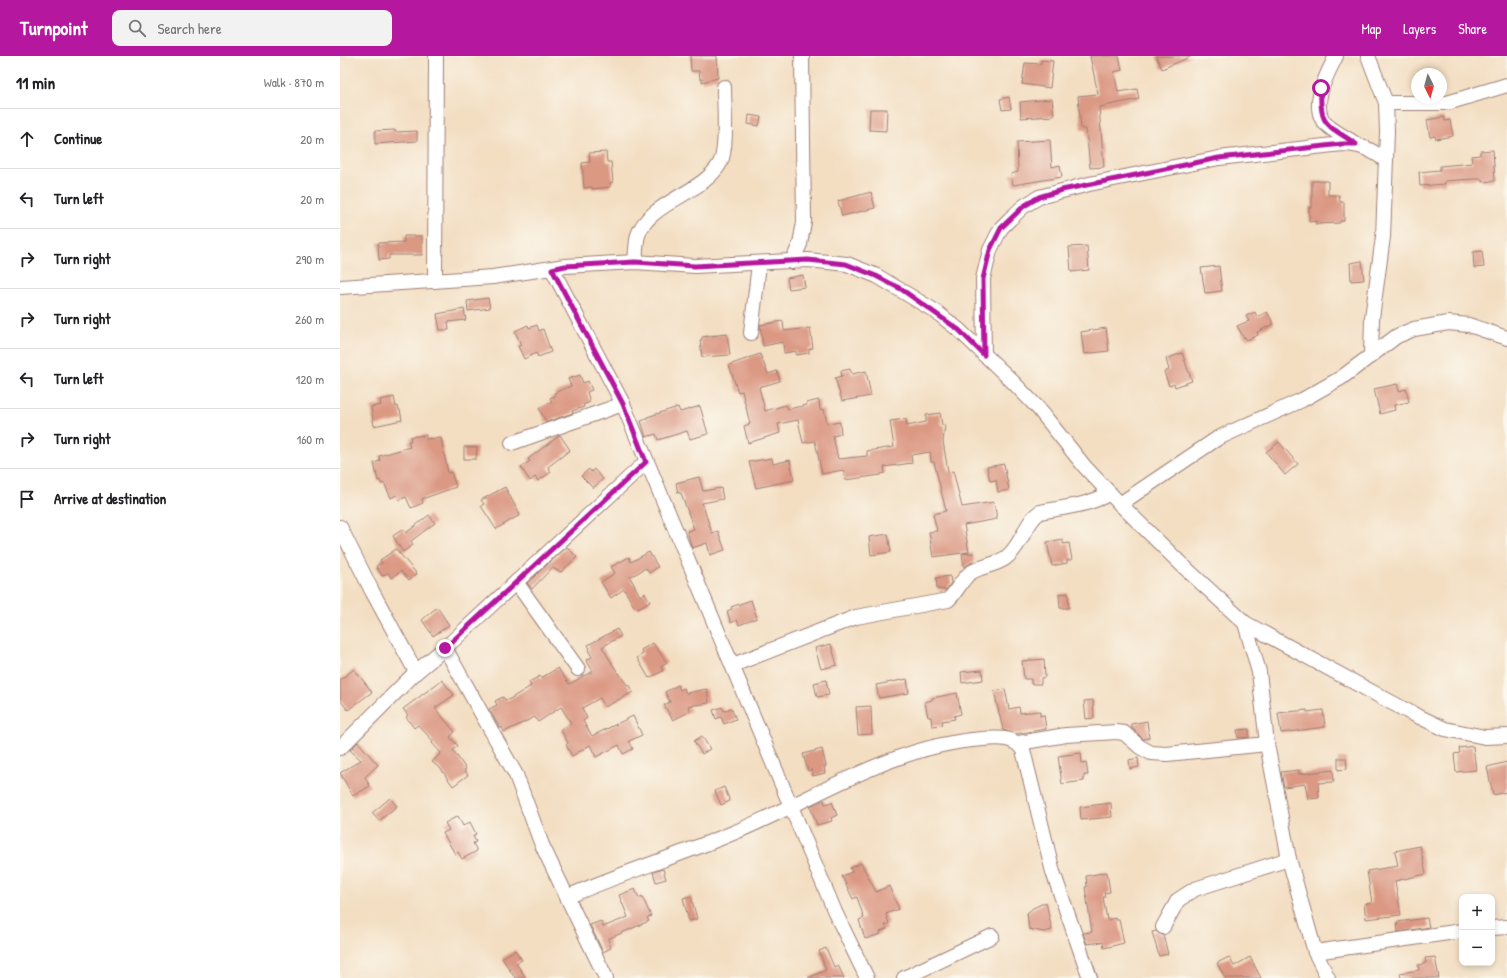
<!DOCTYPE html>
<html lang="en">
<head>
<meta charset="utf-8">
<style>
  :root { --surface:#fff; --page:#f2f2f2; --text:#202124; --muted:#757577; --line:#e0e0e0; --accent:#b5179e }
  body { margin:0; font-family:"Patrick Hand",sans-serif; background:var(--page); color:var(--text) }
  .controls { position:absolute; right:12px; bottom:12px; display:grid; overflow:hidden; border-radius:8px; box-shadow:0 2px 6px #0003 }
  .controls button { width:36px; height:36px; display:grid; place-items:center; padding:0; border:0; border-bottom:1px solid var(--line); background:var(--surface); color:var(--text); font:20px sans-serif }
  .compass { position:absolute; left:1071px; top:12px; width:36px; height:36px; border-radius:50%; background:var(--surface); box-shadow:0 2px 6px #0003; rotate:174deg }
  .stop { position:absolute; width:12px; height:12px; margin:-9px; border:3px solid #b5179e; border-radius:50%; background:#fff }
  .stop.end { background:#b5179e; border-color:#fff; box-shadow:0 1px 4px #0008 }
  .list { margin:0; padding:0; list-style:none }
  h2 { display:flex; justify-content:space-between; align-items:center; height:52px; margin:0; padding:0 16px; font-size:17px }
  h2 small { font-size:13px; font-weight:400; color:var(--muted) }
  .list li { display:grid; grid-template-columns:26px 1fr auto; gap:12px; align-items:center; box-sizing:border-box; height:60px; padding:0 16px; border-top:1px solid var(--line) }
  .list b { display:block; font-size:15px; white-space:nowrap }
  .list em { font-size:13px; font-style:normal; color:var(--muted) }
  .icon { flex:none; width:22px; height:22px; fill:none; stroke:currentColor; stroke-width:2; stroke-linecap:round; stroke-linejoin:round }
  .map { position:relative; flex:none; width:1167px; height:922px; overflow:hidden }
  header { display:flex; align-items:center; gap:24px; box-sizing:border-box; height:56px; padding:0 20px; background:var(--accent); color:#fff }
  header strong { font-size:19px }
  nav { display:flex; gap:22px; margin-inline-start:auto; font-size:14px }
  .search { width:280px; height:36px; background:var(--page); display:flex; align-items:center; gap:10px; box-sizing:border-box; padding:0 14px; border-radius:8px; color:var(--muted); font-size:15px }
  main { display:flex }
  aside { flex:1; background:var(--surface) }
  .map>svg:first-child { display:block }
</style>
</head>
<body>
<header>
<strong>Turnpoint</strong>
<div class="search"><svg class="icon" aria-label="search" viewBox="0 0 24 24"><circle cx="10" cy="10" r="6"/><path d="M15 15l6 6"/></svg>Search here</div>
<nav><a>Map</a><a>Layers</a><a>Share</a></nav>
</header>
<main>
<aside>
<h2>11 min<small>Walk · 870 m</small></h2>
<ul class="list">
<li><svg class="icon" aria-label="ahead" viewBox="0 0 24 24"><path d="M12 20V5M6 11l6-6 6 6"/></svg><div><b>Continue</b></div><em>20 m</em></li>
<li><svg class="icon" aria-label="left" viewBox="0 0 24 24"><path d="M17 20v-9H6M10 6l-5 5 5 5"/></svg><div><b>Turn left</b></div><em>20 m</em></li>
<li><svg class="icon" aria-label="right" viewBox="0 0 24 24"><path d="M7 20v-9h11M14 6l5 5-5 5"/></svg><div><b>Turn right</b></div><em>290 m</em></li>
<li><svg class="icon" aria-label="right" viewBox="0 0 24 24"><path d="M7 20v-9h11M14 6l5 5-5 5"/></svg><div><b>Turn right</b></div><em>260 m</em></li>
<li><svg class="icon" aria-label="left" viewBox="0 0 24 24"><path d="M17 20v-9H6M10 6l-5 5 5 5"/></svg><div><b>Turn left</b></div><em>120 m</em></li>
<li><svg class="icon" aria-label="right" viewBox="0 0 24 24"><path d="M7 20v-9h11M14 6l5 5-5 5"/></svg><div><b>Turn right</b></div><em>160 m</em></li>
<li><svg class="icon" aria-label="arrive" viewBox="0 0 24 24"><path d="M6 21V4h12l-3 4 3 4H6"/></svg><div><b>Arrive at destination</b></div></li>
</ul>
</aside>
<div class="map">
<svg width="1167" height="922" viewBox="0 0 1167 922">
  <rect width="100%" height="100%" fill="#fbf7ec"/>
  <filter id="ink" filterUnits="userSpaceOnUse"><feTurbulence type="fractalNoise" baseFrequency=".025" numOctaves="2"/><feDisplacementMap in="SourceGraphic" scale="8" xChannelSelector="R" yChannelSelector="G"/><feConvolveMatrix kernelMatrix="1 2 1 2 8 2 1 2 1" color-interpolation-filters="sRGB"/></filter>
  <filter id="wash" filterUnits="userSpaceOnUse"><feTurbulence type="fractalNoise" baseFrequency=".012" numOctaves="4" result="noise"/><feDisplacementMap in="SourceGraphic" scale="16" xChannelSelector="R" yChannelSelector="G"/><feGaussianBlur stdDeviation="0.9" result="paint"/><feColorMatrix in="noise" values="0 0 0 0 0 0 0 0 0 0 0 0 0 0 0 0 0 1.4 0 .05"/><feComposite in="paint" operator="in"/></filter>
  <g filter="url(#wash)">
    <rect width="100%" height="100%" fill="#f3dec2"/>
    <g id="blocks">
      <g fill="#db9883">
        <path d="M350,0H377L378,22L362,26V23H360L359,15H351Z"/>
        <path d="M750,0H779L782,14L774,16L778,36L797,33L799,43L759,51L764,111L750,112L746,73H741L738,40L758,38Z"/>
        <path d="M816,0H852L822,13Z"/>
        <path d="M701,4L713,5L710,32L682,28L685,7L701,8Z"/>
        <path d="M669,41L671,53L662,54L660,43Z"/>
        <path d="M712,43L714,60L681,62L680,46Z"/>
        <path d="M530,53H547L546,75L529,74Z"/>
        <path d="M409,59L421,61L419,70L408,68Z"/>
        <path d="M1104,61L1105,65L1110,64L1113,80L1096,83L1095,80L1090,81L1087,64Z"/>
        <path d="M55,74V76L77,75V85L35,88V75Z"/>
        <path d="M710,84L712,111L720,109L722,121L673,129L671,118L678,116L677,86Z"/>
        <path d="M1153,94L1155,125L1142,126V123H1133L1105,125V128L1080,130L1079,116L1100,114V110L1132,107L1131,100L1140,99V95Z"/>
        <path d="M266,96L267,106H271L273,126L270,127V131L252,133V131L244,132L242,107L250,106L249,97Z"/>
        <path d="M972,125H988V139H999L1000,146H1004V165H1000V167L976,168V165L969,166V151H972Z"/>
        <path d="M531,136L535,152L502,160L498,145Z"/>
        <path d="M64,180H82V199H49V203L39,204L38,187L64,186Z"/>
        <path d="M747,190L749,214L731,216L729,191Z"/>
        <path d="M1142,195L1144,211L1134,212L1133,196Z"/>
        <path d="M1022,205L1024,224L1011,225L1010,207Z"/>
        <path d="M879,210L882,235L865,237L861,212Z"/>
        <path d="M463,219L465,231L449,233L447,222Z"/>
        <path d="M148,242L150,252L128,255L127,245Z"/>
        <path d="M124,253L126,264L108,266L109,274H100L97,258Z"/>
        <path d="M915,256L917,261L927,256L934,268L917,276L918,279L907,284L905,281L904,282L897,270L909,265L906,260Z"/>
        <path d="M443,265L444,275L470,272L473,292L469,293V297L456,299V295L444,297L443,286L423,290L420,269Z"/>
        <path d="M188,269L189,272L197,269L199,275L203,273L211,296L198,301L196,297L184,303L178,290L181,289L175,275Z"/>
        <path d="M766,272L769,295L744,298L741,276Z"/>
        <path d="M387,278L390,299L362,301L360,284H362V281Z"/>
        <path d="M842,297L852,325L835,331L834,328L829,330L824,316L829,314L826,303Z"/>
        <path d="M420,298L428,318L437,315L440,325L419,331L425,355L446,349L448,353L467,349L466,347L479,344L480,354L484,353L487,368L500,366L501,378L493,380L498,403L527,400V395L554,391L550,365L566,363L567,370L586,366V359L600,357L602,369L605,370L603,385L608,416L613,415L622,451L654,446L657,463L624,469L629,496L593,501L589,476L597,475L593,458L606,455L594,406H591L590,396L571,399L572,407L544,411L545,417L541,418V419L505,424L503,414L482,418L475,385L463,387L458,364L438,368L440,377L408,387L404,370L410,368L402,335L398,336L389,309Z"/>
        <path d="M510,313L512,318L526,315L531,340L502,345L495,322L502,320L501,315Z"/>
        <path d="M240,319L243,327L248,325L252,334L247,336L250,346L243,349L244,351L232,355L233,357L206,366L199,352L212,346L210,342L215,340L214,337L231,330L228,323Z"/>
        <path d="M1057,328L1059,335L1066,333L1069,346L1054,349L1055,354L1040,358L1034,333Z"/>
        <path d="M54,341L56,351L58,350L59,354H60L62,364L34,370L31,351L41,349L40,344Z"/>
        <path d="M360,350L368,378L350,383L347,375L318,384L316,378L306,381L301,365L307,363V361L338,351L340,356Z"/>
        <path d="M86,379V383L101,382L108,417L111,416L116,431L82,443L83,447L71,452L66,441L59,444L57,439L51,442L44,427L41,428L40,424L38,425L34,407L40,405L39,400L70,391L68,385H71L70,381Z"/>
        <path d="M220,379L230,394L208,411L211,416L198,425L195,421L190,425L181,411L190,405L188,403Z"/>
        <path d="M939,386L958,408L945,419L926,396Z"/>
        <path d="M124,391H137L136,403H124Z"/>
        <path d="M432,402L433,408L450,404L454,424L416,432L409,406Z"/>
        <path d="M664,408L669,434L658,436L656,424L650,425L647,411Z"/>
        <path d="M249,413L251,416L254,413L263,423L253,432L241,420Z"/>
        <path d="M359,421L363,435L381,432L383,443L362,447L372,477L378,475L385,494L370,499L367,487L352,492L347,475L354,473L341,437H338L336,427Z"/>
        <path d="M165,431L180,459L156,473L141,450L144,448L141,444Z"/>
        <path d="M89,459L95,467L71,485L73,489L63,496L53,480L63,473L66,477Z"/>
        <path d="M548,478L551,496L531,499L529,481Z"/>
        <path d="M723,483V488L729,487L732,504H727V507L712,510L707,486Z"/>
        <path d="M227,491L237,501L221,516L212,512L192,533L187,527Z"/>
        <path d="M56,493L77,518L69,524L61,515L51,522L48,517L42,520L36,510L42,507L40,504Z"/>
        <path d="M309,496L318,511L309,517L306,512L290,521L300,540L305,537L310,546L298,553L297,551L295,552L284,533L271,542L261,526L275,517L271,511L289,501L291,506Z"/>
        <path d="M633,497L634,505L624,511L622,498Z"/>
        <path d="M610,520L611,527L606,534L597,533L596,522Z"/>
        <path d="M728,537L729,552H720L719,538Z"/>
        <path d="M411,544L417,562L399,569L397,564L391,567L387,555L392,553L391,551Z"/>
        <path d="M97,551L109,569L93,580L82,564Z"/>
        <path d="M277,573L281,580L262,591L278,617H279L287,629L288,628L293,636L265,651L260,642L242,652L247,662L243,665L252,680L293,660L302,679L289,685L293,693L283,698L279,689L256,701L250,689L232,700L226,689L228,687L221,674L231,667L221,651L198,666L195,661L164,676L162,671L160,672L149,653L157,649L155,645L163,641L165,644L167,643L168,644L191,630L189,626L200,620L201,622L218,612L229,628L253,615L246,604L252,601L248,594L250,593L248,589Z"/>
        <path d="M313,587L327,607L321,611L323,615L309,622L297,602L303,598L301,594Z"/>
        <path d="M491,588L497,609L481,613L475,592Z"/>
        <path d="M704,603L705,621L701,622V628H691V623H684L682,605Z"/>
        <path d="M14,613L32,636L8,654L0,644V624Z"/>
        <path d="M642,614L643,624L622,627L621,616Z"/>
        <path d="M567,623L569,637L539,642L536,629Z"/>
        <path d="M102,624L114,639L95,652L115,676L110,681L118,690L113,694L126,713L124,714L128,719L113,730L101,713L92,706L101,697L92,687L93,685L78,669L74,672L66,661L68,659L63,653Z"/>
        <path d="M486,624L489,639L477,641L474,627Z"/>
        <path d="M338,629L340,634L344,632L346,637L367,633L369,647L348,650L351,655L333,664L324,649L330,646L325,636Z"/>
        <path d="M665,633L669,653L679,651L680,657L700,655V660L704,659L706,673L676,678L663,674L654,635Z"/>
        <path d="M617,637L621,658L614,660L615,663L602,665L603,669L592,670L591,661H588L585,646L592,644V642Z"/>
        <path d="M753,644L754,662L746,663L744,645Z"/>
        <path d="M531,650L532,678L518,679L516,651Z"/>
        <path d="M382,651L384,655L391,652L396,663L384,668L381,661L376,663L373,654Z"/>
        <path d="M967,654V656L983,654L985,671L941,677L938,657Z"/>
        <path d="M807,665L809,682L803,683L792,672L791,668Z"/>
        <path d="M909,673V681L898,682L897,674Z"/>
        <path d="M362,680L370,693L362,698L354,685Z"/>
        <path d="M18,686L38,709L25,721L30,730L13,740L0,717L21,704L10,694Z"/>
        <path d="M1133,690L1136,714L1116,716L1114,698L1120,697L1119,692Z"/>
        <path d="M482,693L486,710L484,711L485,717L473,720L472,714L468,715L463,698Z"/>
        <path d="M741,697L742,707L746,706L748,719H744V725L722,728L718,700Z"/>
        <path d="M798,702L799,711L790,713L789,704Z"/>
        <path d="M998,702H1006L1007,713L998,714Z"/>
        <path d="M1167,706V736L1153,739L1147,711Z"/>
        <path d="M959,714V718L993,714L994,726L978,727L979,742L968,743L965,728L944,731L941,716Z"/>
        <path d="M384,731L390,745L381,749L375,735Z"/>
        <path d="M50,742L57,750L39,765L32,757Z"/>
        <path d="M484,744L485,748L492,746L497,759L491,762L492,765L477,769L470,750Z"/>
        <path d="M771,747L772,761L741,764L740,751Z"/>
        <path d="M118,760L123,770L130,766L136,778L133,780L136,786L133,787L137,795L122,803L118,796L115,798L103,777L109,774L105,767Z"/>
        <path d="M1080,790L1086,818L1055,825L1061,859L1026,863L1024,848L1032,847L1027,815L1058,810L1055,795Z"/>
        <path d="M521,807L536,836L549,830L559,853L546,858L549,868L545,869L547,873L540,876L541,878L525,883L519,864L524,862L517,841L513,843L502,820L512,816L510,812Z"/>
        <path d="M323,813L326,823L316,826L313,816Z"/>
        <path d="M767,816L770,836L764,837L765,841H763L767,864L775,862L776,864H779L784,887L764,892L763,886L747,888L743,877L752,876L745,831H747L746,820Z"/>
        <path d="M295,833L299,842L302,840L311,860L307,862L309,865L268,883L271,892L263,896L250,869L261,865L263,871L288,861L279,839Z"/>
        <path d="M351,840L357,863L349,865L343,842Z"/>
        <path d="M706,846L712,874L704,876L689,873L687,857L693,852Z"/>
        <path d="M1087,862L1089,871L1058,876L1057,866Z"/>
        <path d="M816,875L823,879L828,898L819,900L812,876Z"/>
        <path d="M486,892L494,911L498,909L504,922H468L486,914L479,895Z"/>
        <path d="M175,894L182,904L176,907L186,922H175L162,902Z"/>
        <path d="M889,901L894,910L910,901L921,922H885L877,907Z"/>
        <path d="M1095,901L1099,922H1061L1060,917L1079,914L1078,909L1086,907L1085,902Z"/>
      </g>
    </g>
  </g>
  <g filter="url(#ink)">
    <use href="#blocks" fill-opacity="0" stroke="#9e7e76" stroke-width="1"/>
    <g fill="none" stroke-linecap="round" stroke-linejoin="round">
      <defs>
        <g id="minor">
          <path d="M996,0C988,17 971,45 983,65C990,74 1007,82 1016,88"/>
          <path d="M1028,0L1046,47L1047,76L1043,181L1032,262L1031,300"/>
          <path d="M1046,47H1107L1167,29"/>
          <path d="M295,206C296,197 296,187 298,179C309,146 364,137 380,107C388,93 384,49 384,31"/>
          <path d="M452,206L460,188L464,166L462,0"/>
          <path d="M212,213L283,348L495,856L527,922"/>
          <path d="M95,225L96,0"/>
          <path d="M0,231L153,221L225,210L295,206L355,210L468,204L507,208L537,220L595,255L619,274L672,325L698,352L745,411L780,448L841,508L905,567L919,616L927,688L949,803L975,896L988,922"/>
          <path d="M411,277L419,208"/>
          <path d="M644,299L643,223L650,194L661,172L670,163L684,150L699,141L749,128L879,102L1002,88C1021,88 1031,94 1046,104"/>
          <path d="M172,387L283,348"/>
          <path d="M780,448L878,382L962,344L1001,322L1057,280L1074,273L1108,267L1129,269L1167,282"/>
          <path d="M0,471L32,535L76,616"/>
          <path d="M176,526L238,613"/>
          <path d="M905,567L1069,656L1105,673L1145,681L1167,680"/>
          <path d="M105,592L176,719L202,789L266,922"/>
          <path d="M393,609L516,561L608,544C617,536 621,524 630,517C642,509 658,510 669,499C683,486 686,465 700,456C724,451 748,450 770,437"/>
          <path d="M679,687L726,679L777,676L784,677L800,691L811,697L827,698L927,688"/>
          <path d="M0,692L76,616L105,592L306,406"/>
          <path d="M227,841C281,817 338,800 393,777C475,743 552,689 643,683C658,682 674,680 683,694L713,816L750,922"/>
          <path d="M823,871L838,844L855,833L949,803"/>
          <path d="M1152,872L1167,871"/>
          <path d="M975,896L1122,875"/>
          <path d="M564,922L652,880"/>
        </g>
      </defs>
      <use href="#minor" stroke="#9e7e76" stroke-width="16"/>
      <use href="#minor" stroke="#fff" stroke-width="14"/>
    </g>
  </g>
  <g fill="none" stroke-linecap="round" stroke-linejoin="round" filter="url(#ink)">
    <path stroke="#b5179e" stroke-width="5" d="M105,592L306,406L283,348L212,213L225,210L295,206L355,210L468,204L506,208L536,220L561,233L619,274L644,299L643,223L650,194L661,172L684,150L699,141L722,134L879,102L1002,88H1016C987,68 979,71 981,32"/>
  </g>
</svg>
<div class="controls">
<button>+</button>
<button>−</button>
</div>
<svg class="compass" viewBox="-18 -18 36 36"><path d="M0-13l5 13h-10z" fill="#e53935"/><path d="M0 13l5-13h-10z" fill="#757577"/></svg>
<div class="stop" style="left:981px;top:32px"></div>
<div class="stop end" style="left:105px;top:592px"></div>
</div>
</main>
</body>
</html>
